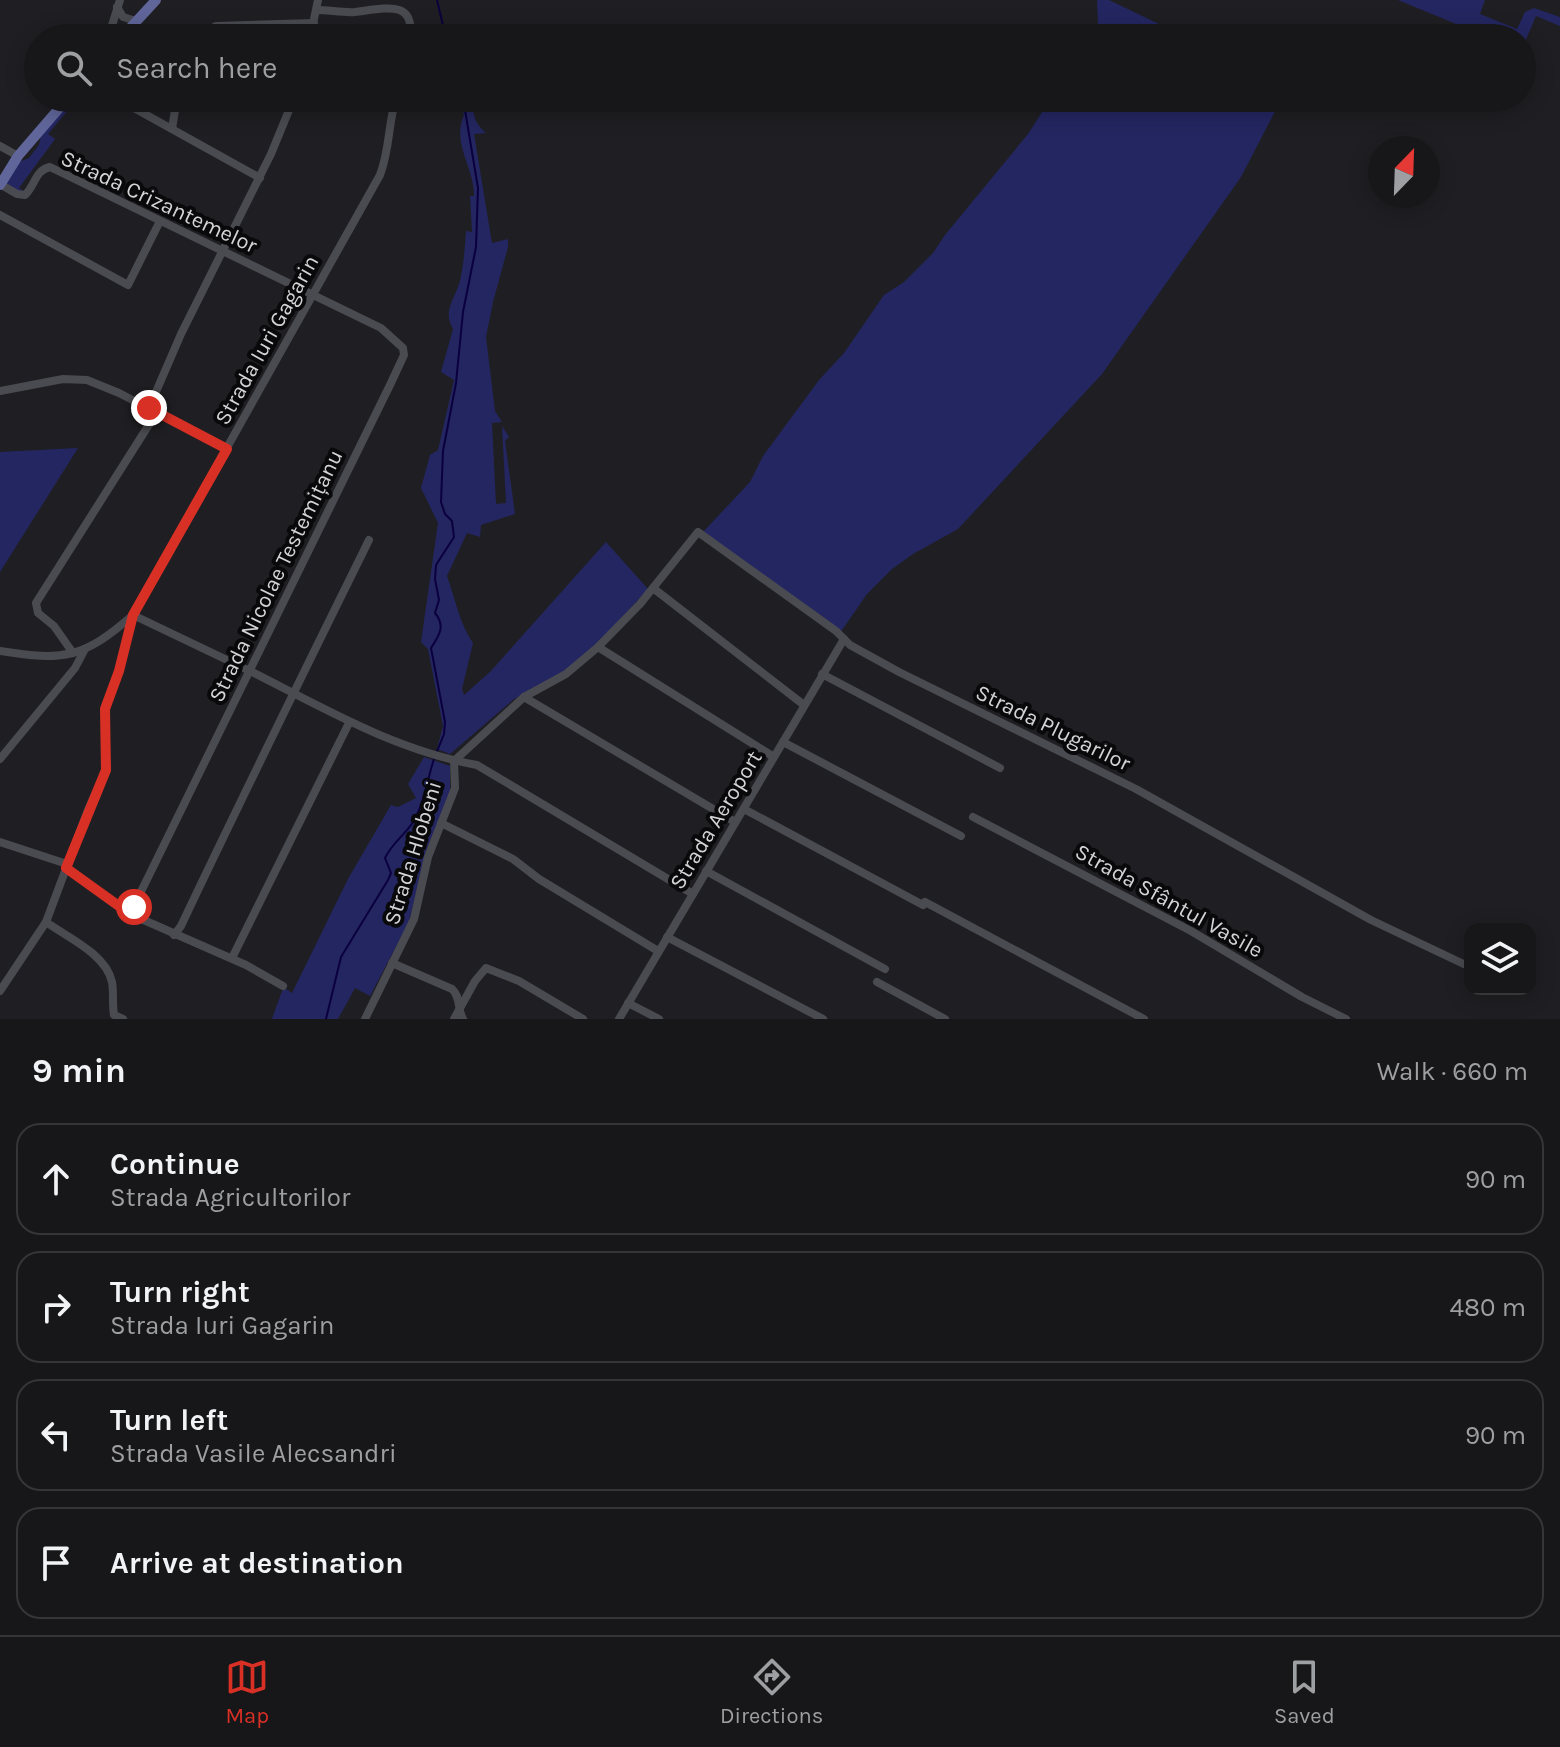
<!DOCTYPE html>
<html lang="en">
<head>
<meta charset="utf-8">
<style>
  :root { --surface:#17171a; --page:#202023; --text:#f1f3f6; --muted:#9e9fa2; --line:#363639; --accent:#d93025 }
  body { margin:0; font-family:Karla,sans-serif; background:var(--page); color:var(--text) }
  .controls { position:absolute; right:24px; bottom:24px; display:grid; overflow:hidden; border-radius:16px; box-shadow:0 4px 20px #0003 }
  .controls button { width:72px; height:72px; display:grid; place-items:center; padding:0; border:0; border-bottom:2px solid var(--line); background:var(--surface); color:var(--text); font:40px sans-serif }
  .compass { position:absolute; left:1368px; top:136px; width:72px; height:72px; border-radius:50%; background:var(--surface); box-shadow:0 4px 20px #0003; rotate:23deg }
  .stop { position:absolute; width:24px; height:24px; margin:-18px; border:6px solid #d93025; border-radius:50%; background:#fff }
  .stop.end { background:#d93025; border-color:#fff; box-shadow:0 2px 8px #0008 }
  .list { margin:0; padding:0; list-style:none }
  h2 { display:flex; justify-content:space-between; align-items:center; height:104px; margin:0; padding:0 32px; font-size:34px }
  h2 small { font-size:26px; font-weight:400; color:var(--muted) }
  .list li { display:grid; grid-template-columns:52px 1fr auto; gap:24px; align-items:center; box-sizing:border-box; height:112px; margin:0 16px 16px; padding:0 16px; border:2px solid var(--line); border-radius:24px }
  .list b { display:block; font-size:30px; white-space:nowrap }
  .list p { margin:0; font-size:26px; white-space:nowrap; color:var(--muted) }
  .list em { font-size:26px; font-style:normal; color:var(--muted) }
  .icon { flex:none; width:44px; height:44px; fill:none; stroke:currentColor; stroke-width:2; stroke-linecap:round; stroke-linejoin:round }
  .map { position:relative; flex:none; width:1560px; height:1019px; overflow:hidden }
  .search { position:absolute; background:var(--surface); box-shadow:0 4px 20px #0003; left:24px; right:24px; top:24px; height:88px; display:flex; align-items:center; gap:20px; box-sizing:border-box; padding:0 28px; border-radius:44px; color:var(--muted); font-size:30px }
  .sheet { height:616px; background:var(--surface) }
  nav { display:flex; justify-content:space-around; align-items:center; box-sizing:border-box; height:112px; border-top:2px solid var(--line); background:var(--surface); font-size:22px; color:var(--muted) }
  nav a { display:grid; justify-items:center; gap:4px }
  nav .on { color:var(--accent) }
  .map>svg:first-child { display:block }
</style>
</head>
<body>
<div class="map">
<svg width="1560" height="1019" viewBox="0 0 1560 1019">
  <rect width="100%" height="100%" fill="#1f1f23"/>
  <g fill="#242661">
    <path d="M1097,0H1109L1188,38H1093L1098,24Z"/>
    <path d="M1398,0H1485L1480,14L1517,29L1525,12L1534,8L1560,17V26L1536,16L1522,49V38H1490Z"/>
    <path d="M73,98H78L48,134L55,139L19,188L25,192L21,194L5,183L19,162L29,158L39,145L41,135Z"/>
    <path d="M459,98H472C473,114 474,123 486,133L474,134L492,243L508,239V247L493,302L486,337L495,411L502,422L492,423L496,504L506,503L502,426L509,437L505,441L515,514L481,525L480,537L467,533L447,576C455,598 460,625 473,643L462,689L464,695L490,672L606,542L648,589L598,644L564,673L514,699L450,754L437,749L443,726L428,649L421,642L438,523L421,488L430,455L438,450L454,380L441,372L453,329C441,309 458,296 461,276C464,261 465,246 466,231L472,232L470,196H474C475,169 451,143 464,115Z"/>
    <path d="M1051,98H1282L1241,177L1102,374L958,529L913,554L892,569L867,594L840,633L703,532L750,482L763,456L819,380L844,353L884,295L904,282L933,253L945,235L1028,134Z"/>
    <path d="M78,448L0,572V452Z"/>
    <path d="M424,757L450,766V793L426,851L409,922L370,996L355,988L338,1019H272L282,991L286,989L292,993L348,879L391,805L398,807L416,798L408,784Z"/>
  </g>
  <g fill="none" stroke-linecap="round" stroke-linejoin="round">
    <g stroke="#0b003e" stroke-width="2">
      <path d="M437,0L446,38"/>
      <path d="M436,754L444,734L445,722L431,648C439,636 446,626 435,613L439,600L435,579L436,565L454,537L452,521L445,514L441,502L443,451L456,383L463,312L476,247L478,188L463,98"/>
      <path d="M326,1019L341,957L388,880L391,873L385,858C392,843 405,835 413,822C425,802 427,780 434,759"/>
    </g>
    <g stroke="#4a4b50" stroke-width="8">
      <path d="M117,7L123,17L136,21"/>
      <path d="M317,10C329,10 343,13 355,12C387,8 415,0 410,38"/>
      <path d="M108,38L120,0"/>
      <path d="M197,38L216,26L314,23"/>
      <path d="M310,38L318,0"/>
      <path d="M116,98L260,178"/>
      <path d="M172,129L177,98"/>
      <path d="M0,146L18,156"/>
      <path d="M0,184L17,194L25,195C35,186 35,170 50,167L381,328L403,348L404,355L390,385L130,914"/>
      <path d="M0,215L128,285L160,221"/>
      <path d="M0,391L63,379L87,380L119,393L227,449"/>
      <path d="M149,408L181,334L271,154L294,98"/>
      <path d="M653,588L804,705"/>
      <path d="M598,647L774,757"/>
      <path d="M0,651C63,661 83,659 133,615C172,634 211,652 250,671C324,708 394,750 477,765L693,894"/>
      <path d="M73,653L54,626L38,613L36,603L157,412"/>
      <path d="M822,674L1000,768"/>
      <path d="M524,697L735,822"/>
      <path d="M783,742L961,836"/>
      <path d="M0,759L75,668L85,649"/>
      <path d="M744,809L923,905"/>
      <path d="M973,817L1191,931L1302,997L1346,1019"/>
      <path d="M441,823L513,859L539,879L658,951"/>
      <path d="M0,842L67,864"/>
      <path d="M66,868L130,914L246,965L283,986"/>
      <path d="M706,871L885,969"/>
      <path d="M925,902L1144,1019"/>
      <path d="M46,922C67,937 106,954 112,982C114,993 112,1004 114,1015L123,1019"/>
      <path d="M174,935L181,926C242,797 306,668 369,540"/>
      <path d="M667,937L823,1019"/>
      <path d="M232,958L349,723"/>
      <path d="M392,963L452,989C461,997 457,1009 463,1019"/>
      <path d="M877,982L945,1019"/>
      <path d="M1517,989H1518"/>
      <path d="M0,991L46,922L88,810L106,770L105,709L119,671L133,615L380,175C390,149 388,124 396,98"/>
      <path d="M628,1003L659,1019"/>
      <path d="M365,1019L414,919L428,857L455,788L454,761L524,697L566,674L598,647L640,604L698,532L836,631L850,645L899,672L1136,789L1371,920L1470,967"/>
      <path d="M454,1019L475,981L486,968L519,981L583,1019"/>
      <path d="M619,1019L844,639"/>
    </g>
    <g stroke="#60669a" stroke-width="10">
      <path d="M121,38L156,0"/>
      <path d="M0,185L18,156L68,98"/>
    </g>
  </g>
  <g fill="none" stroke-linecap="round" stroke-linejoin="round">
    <path stroke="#d93025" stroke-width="10" d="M134,907L130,914L66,868L106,770L105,709L119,671L133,615L227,449L149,408"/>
  </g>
  <g text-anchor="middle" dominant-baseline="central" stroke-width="8" stroke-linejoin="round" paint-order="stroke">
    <g font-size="22" fill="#d4d4d7" stroke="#09090b">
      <text transform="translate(159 202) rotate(25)">Strada Crizantemelor</text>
      <text transform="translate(267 340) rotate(-61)">Strada Iuri Gagarin</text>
      <text transform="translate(276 576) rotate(-64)">Strada Nicolae Testemițanu</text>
      <text transform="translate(1053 728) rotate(26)">Strada Plugarilor</text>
      <text transform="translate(716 820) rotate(-59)">Strada Aeroport</text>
      <text transform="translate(413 853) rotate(-73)">Strada Hlobeni</text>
      <text transform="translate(1169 901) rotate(29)">Strada Sfântul Vasile</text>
    </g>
  </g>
</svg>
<div class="controls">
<button><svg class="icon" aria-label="layers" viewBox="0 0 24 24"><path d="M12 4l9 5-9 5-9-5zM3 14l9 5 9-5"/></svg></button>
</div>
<svg class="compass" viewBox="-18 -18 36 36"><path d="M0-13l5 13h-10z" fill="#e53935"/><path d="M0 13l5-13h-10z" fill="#9e9fa2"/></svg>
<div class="stop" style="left:134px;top:907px"></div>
<div class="stop end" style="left:149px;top:408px"></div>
<div class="search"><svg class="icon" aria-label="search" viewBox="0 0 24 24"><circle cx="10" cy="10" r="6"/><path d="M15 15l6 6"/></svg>Search here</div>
</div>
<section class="sheet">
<h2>9 min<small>Walk · 660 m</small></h2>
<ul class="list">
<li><svg class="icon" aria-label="ahead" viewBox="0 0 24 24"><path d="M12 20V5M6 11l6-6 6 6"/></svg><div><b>Continue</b><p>Strada Agricultorilor</p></div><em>90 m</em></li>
<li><svg class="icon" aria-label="right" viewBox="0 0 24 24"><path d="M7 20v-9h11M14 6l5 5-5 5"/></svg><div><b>Turn right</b><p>Strada Iuri Gagarin</p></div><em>480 m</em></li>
<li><svg class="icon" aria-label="left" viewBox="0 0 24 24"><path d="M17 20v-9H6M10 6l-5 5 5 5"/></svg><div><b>Turn left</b><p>Strada Vasile Alecsandri</p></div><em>90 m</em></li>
<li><svg class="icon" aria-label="arrive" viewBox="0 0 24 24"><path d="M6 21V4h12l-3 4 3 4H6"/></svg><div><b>Arrive at destination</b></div></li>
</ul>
</section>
<nav>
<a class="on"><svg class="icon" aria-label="map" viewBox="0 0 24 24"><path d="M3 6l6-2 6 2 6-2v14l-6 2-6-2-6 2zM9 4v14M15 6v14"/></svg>Map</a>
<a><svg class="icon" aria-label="directions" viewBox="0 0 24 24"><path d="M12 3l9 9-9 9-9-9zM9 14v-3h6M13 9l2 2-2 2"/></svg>Directions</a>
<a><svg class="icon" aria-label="saved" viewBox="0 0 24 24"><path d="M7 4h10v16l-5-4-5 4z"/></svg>Saved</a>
</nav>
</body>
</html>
